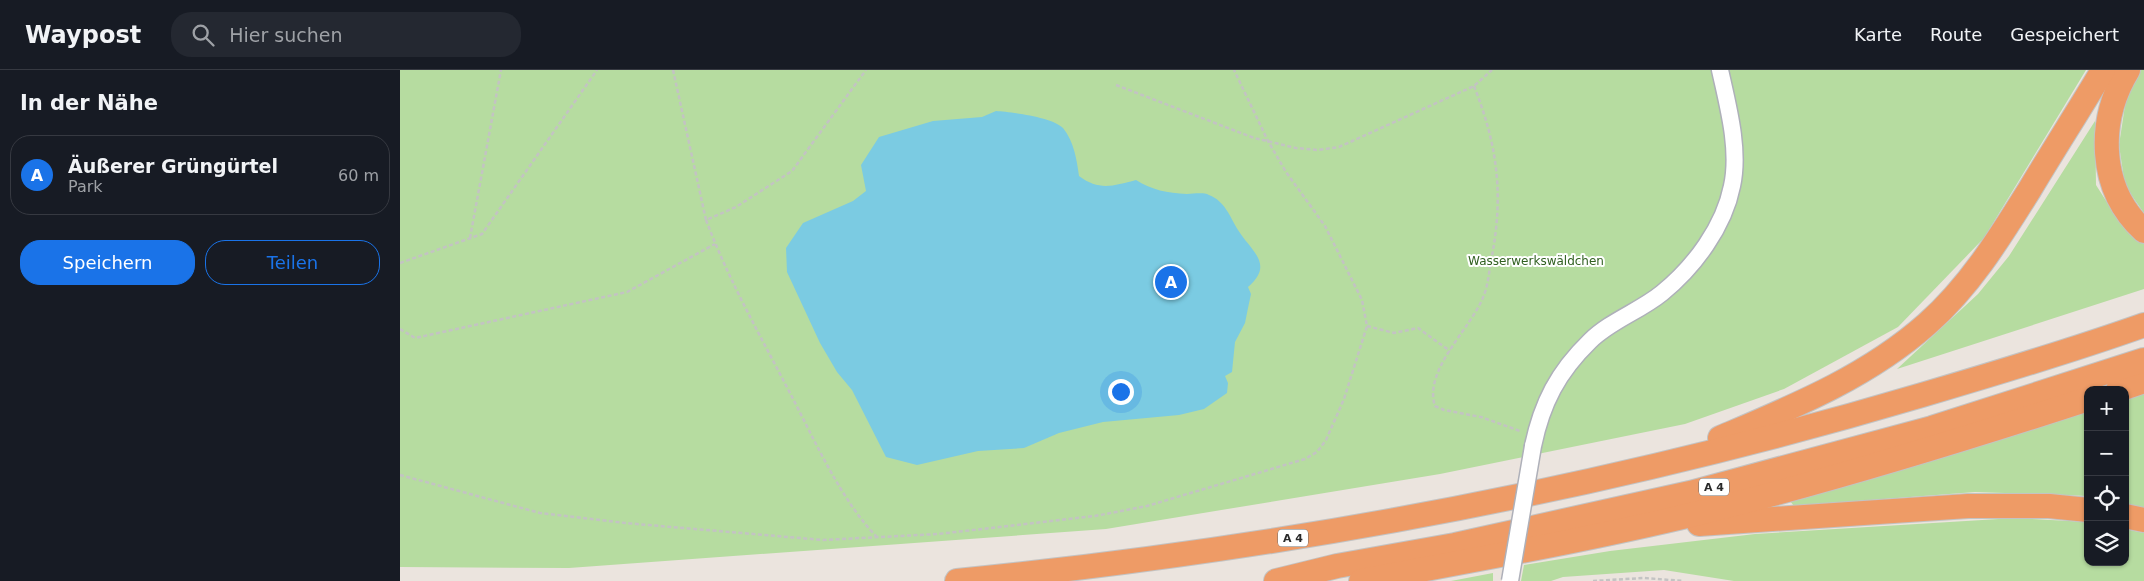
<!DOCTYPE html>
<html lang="de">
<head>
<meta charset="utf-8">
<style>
  :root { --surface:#171b24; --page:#242831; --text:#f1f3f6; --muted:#9ea1a6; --line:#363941; --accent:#1a73e8 }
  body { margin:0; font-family:"DejaVu Sans",sans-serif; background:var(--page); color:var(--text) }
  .controls { position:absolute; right:15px; bottom:15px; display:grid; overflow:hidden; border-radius:10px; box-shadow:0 1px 4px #0004 }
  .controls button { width:45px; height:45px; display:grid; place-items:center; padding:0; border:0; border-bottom:1px solid var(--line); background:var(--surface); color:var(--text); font:25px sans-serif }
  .you { position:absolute; left:720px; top:321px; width:18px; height:18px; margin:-12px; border:4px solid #fff; border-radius:50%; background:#1a73e8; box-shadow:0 0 0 8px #1a73e833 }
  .badge { display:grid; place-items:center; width:32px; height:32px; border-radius:50%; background:var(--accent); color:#fff; font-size:16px; font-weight:700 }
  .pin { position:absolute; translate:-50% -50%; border:2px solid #fff; box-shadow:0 1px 5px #0006 }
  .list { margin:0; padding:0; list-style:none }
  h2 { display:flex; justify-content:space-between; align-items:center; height:65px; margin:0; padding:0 20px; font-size:21px }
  h2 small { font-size:16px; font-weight:400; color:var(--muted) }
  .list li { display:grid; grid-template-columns:32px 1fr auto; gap:15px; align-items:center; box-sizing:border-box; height:80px; margin:0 10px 10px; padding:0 10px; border:1px solid var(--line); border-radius:20px }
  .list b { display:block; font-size:19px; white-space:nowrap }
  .list p { margin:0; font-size:16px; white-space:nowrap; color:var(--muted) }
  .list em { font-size:16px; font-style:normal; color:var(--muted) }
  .actions { display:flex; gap:10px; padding:15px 20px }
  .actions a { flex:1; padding:11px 0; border:1px solid var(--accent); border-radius:20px; text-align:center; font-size:18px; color:var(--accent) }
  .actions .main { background:var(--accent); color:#fff }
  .icon { flex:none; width:28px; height:28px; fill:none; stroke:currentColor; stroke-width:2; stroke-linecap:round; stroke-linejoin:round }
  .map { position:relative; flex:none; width:1744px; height:511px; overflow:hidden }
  header { display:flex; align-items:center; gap:30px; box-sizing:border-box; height:70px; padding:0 25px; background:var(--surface); border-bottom:1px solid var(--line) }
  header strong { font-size:24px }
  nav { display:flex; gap:28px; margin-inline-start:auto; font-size:18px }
  .search { width:350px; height:45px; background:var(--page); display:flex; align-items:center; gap:12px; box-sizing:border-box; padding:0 18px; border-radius:20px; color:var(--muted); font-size:19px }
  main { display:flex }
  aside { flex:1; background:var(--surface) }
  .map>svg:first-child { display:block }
</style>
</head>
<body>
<header>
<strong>Waypost</strong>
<div class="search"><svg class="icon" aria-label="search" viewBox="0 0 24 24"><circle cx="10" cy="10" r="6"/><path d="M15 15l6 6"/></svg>Hier suchen</div>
<nav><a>Karte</a><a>Route</a><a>Gespeichert</a></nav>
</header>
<main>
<aside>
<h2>In der Nähe<small></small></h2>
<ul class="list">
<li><span class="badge">A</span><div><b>Äußerer Grüngürtel</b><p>Park</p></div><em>60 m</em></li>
</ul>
<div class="actions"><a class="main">Speichern</a><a>Teilen</a></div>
</aside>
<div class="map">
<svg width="1744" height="511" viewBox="0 0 1744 511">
  <rect width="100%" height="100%" fill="#ebe4de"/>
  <g fill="#b6dca0">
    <path d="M0,0H1686L1584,168L1498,257L1384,319L1285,354L1040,404L706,459L169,498L0,497Z"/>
    <path d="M1741,0H1744V143L1725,116L1719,75L1726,29Z"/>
    <path d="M1695,51L1696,115L1717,148L1744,174V219L1497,299L1578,224L1609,186Z"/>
    <path d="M1744,322V439L1725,434V328Z"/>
    <path d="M1688,340V426L1575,422L1394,436L1390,431Z"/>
    <path d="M1615,448L1688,452V492H1725V459L1744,463V511H1334L1264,500L1163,507L1151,511H1121L1124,495L1210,481L1355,464Z"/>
    <path d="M1093,503V511H1051Z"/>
  </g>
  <path fill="#7bcbe2" d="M596,41C611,42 653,47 663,58C674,71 677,91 679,106C699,121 713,116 736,110C752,120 767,123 787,124C794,124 803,122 809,125C825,131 830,147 838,160C851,181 875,194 848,217L851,224L848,238L845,253L835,272L832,302L825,306L828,313L827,323L804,339L779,345L703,352L659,363L624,378L578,381L517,395L486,387L452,320L437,302L420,273L387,202L386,178L403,153L453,131L466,121L461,95L479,67L533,51L582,47Z"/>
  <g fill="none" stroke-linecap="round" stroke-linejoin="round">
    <defs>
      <path id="tertiary" d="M1133,376C1142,333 1158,302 1190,271C1210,251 1240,241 1262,223C1294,197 1324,157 1332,116C1340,80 1328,36 1320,0"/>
      <g id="motorway">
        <path d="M1728,0C1697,51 1698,119 1744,161"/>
        <path d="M1718,320L1744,311"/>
        <path d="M1320,368C1393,337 1467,307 1527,254C1570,216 1600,167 1630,119C1654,79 1679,40 1703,0"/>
        <path d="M1725,446L1744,450"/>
        <path d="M1299,454L1568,436H1649L1688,440"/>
        <path d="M557,511C883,479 1208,418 1522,325C1597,303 1671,281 1744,255"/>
        <path d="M876,511L937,496L1055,475L1290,423L1532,358L1744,290"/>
        <path d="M961,511C1074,490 1187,470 1299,443C1430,411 1559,371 1688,329"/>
      </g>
    </defs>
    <use href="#tertiary" stroke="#aeb0b9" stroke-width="19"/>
    <use href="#motorway" stroke="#c3c3c3" stroke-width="26"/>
    <g stroke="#c3c3c3" stroke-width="2.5" stroke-dasharray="4 2.5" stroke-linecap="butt">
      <path d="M273,0L306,150L336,137L392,101L466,0"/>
      <path d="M716,15L854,68L896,78L918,80L939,77L1074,16L1092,0"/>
      <path d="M1074,16C1098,77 1104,126 1091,191C1089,202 1088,215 1084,225C1072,258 1023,299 1035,336L1044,340L1081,347L1120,361"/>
      <path d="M306,150C329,211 361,267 391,325C414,369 443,434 478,468"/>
      <path d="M70,168L101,0"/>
      <path d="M0,193L82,164L197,0"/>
      <path d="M967,256L994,263L1018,258L1050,281"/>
      <path d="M0,259L15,268L227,222L315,174"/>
      <path d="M0,405L140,443L225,453L423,470L538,464L695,446L747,436L905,389L917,382L926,370L944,329L967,256L962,230L925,156L886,102L868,71L834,0"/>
      <path d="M1193,511L1244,508L1283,511"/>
    </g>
    <use href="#tertiary" stroke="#fff" stroke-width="16"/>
    <use href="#motorway" stroke="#ee9b66" stroke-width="24"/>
    <defs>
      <path id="tertiary-bridge" d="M1110,511L1133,376"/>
    </defs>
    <use href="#tertiary-bridge" stroke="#aeb0b9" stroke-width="19" stroke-linecap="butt"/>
    <use href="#tertiary-bridge" stroke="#fff" stroke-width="16"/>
  </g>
  <g text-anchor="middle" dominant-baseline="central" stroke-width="4" stroke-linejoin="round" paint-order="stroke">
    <g fill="#fff" stroke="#6a6a6a" stroke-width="1">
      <rect x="1299" y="408.5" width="30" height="17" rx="4"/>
      <rect x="878" y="459.5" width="30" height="17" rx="4"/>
    </g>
    <g font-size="11" font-weight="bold" fill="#2a2a2a">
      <text x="1314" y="417">A 4</text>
      <text x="893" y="468">A 4</text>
    </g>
    <g font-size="12" fill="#316021" stroke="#fff">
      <text x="1136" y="191">Wasserwerkswäldchen</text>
    </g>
  </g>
</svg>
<div class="controls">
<button>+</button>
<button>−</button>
<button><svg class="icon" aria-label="locate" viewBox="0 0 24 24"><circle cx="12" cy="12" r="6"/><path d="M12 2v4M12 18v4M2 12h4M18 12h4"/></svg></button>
<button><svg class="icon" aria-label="layers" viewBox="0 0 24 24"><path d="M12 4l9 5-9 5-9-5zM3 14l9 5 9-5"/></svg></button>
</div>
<div class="you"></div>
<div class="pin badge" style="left:771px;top:212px">A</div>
</div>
</main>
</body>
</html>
